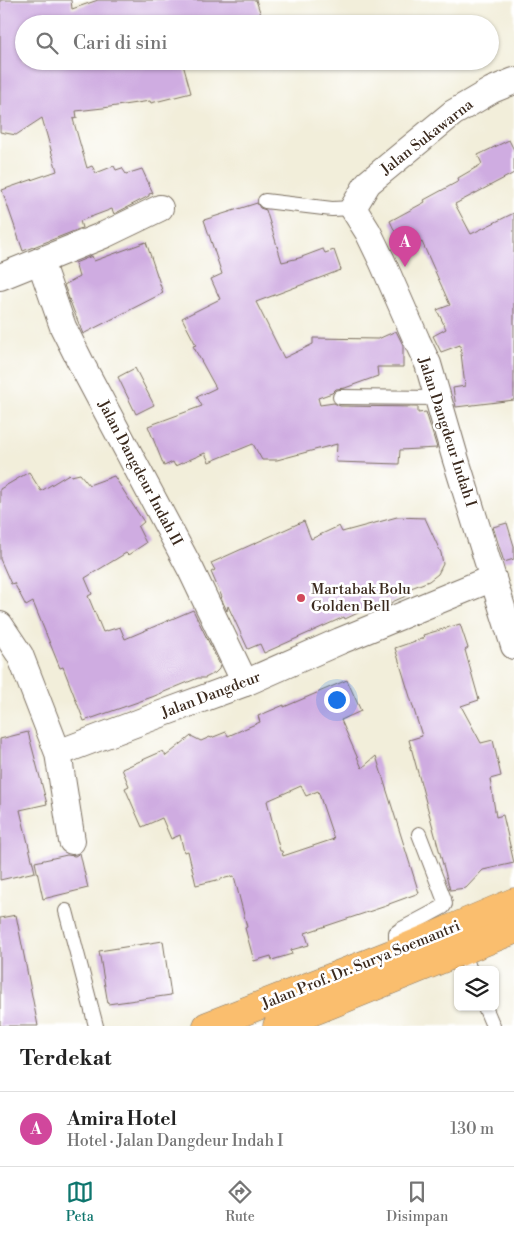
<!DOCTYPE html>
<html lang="id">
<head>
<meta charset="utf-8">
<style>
  :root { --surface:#fff; --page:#f2f2f2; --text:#222; --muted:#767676; --line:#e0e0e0; --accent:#0f766e }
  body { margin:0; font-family:"Libre Bodoni",serif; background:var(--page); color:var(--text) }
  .controls { position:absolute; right:15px; bottom:15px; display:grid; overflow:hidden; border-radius:8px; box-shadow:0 1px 4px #0004 }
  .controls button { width:45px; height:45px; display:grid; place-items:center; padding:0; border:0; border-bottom:1px solid var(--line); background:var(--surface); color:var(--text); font:25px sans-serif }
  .you { position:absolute; left:336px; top:699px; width:18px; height:18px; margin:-12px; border:4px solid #fff; border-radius:50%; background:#1a73e8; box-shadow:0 0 0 8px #1a73e833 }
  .badge { display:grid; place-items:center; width:32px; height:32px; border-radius:50%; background:var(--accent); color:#fff; font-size:16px; font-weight:700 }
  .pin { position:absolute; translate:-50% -41px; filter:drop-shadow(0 1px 2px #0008) }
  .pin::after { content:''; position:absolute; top:26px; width:18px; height:15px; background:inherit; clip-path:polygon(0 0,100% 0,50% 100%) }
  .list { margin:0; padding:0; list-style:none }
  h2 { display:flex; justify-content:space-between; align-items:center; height:65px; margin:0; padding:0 20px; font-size:21px }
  h2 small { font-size:16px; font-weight:400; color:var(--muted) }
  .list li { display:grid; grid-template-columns:32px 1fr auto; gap:15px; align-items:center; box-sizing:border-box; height:75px; padding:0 20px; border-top:1px solid var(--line) }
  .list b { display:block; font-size:19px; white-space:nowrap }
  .list p { margin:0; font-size:16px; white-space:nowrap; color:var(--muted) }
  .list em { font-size:16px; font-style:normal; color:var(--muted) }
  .icon { flex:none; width:28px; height:28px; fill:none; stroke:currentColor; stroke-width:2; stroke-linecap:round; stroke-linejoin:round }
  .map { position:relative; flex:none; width:514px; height:1026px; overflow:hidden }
  .search { position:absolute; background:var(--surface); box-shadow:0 1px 4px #0004; left:15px; right:15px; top:15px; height:55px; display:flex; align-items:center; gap:12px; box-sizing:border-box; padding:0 18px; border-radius:28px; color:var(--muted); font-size:19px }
  .sheet { height:140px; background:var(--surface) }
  nav { display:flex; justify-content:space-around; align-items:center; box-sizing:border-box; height:70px; border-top:1px solid var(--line); background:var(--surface); font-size:14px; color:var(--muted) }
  nav a { display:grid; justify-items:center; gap:2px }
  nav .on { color:var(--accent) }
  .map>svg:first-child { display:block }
</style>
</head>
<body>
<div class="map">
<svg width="514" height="1026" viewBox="0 0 514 1026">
  <rect width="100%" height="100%" fill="#fff"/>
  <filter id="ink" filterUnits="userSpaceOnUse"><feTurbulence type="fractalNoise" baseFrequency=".02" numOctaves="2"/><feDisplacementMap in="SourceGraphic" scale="10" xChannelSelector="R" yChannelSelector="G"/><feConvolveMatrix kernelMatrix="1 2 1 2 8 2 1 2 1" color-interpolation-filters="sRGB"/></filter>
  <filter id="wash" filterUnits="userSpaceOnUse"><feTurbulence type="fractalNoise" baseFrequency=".0096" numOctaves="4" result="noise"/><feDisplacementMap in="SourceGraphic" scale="20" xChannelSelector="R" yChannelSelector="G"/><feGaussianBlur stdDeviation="1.12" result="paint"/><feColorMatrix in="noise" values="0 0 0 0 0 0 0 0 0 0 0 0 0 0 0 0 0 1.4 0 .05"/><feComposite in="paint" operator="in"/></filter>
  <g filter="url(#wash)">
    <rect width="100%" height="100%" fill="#f2eeda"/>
    <g id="blocks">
      <g fill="#cface1" fill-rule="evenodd">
        <path d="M0,0H71L72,9L98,0H256L264,24H24V61H182L191,93L151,103L150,101L103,108L76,111L77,118L73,119L87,168L92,166L96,173L114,166L116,170L122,168L126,174L142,169L153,193L149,194V196L114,214L112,209L80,221L82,228L23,251L2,190L57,171L42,118L16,135L0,132Z"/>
        <path d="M509,140L514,150V173L455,204L471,234L514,213V400L456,407L453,388L465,386L460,345L441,352L433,336L446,329L437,310L450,305L422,242L403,253L395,238L397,236L390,221L425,202L424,200L459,181L458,178L482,164L478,155Z"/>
        <path d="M257,203L260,208L266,210L282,262L299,258L323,249L325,253L334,250L341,270L256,302L284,358L313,344V338L378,339L396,331L403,345V367H377L378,376L345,388L336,389L332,393L318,398L320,405L334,403L340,406L418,407V413L426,412L437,448L400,450L399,464L336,462L337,444L277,460H262L253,444L209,462L205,453L175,466L173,462L164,466L148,426L202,406L197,397L216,388L193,346L196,345L182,318L220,299L211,279L222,274L204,220Z"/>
        <path d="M146,242L163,293L83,334L73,309L64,285L79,277L75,263L92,256L94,261Z"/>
        <path d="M135,368L154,405L136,414L118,377Z"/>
        <path d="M29,472L41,491L69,474L71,476L80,474L89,485L114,476L144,522L138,527L146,543L128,555L126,553L85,578L92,594L88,596L103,632L120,627L125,639L193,610L220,665L219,669L215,673L205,678H198L152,697L84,721L63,667L60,668L33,602L26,606L14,583L11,584L0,559V489Z"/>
        <path d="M397,517L425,518L441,553L443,564L438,574L429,581L406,590L408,595L390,603L388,599L345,619L344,617L264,653L260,644L248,649L228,606L227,611L221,598L222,597L211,572L215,570L211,563L304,521L311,539L339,526L342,532Z"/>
        <path d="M507,523L514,546V559L504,562L493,527Z"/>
        <path d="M460,624L468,648L465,650L479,700L461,706L481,743L493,740L501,776L490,779L496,817L503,815L514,863L483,870L466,888L450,890L409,740L422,736L395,648L424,638L423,635Z"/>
        <path d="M347,680L361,711L341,720L362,768L376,756L419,893L389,904V905L305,933L309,945L291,950L292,954L272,960L271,956L254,961L245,928L247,927L234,876L196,885L188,851L184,852L180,835L171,839L162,818L142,827L125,788L129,786L122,769L163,751L166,756L191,736L201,741L210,737L211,738L226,732L228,736L260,722L258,716L284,705V707ZM301,786L306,796L318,791L334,839L283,856L282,851H280L267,801Z"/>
        <path d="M28,732L47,804L20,810L35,872L0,880V739Z"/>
        <path d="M80,853L88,888L43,899L35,862L67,855L75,856Z"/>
        <path d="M16,915L38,1026H0V918Z"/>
        <path d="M163,941L171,995L108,1004L99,951Z"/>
      </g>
    </g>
  </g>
  <g filter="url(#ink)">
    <use href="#blocks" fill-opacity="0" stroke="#7b6f60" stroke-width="1"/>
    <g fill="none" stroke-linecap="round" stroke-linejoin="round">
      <defs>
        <g id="lane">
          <path d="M265,201L332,209L353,208"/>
          <path d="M340,397L438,398"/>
          <path d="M66,911L96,1026"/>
          <path d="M463,951L470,970"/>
          <path d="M391,953L396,948V933L400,930L443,907L445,904L444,899L419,834"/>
          <path d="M485,1007L493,1026"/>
        </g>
        <g id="street">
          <path d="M514,81L492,90L453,113L368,183L353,208L368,232L382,261L417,341L428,364L455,457L514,646"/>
          <path d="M40,261L63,327L82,365L191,570L245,683"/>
          <path d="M0,277L104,235L160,208"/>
          <path d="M0,625L20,655L58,753L161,714L245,683L340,641L493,578"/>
          <path d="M58,753L72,841"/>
        </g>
        <g id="primary">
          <path d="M207,1026L391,954L514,902"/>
          <path d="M277,1026L514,930"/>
        </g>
      </defs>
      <use href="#lane" stroke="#7b6f60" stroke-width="16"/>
      <use href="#street" stroke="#7b6f60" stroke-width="28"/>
      <use href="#primary" stroke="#7b6f60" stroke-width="29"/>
      <use href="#lane" stroke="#fff" stroke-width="14"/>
      <use href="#street" stroke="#fff" stroke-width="26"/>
      <use href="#primary" stroke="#fabe6e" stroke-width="28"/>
    </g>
  </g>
  <circle fill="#d1495b" stroke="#fff" stroke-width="2" cx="301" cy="598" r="5"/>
  <g text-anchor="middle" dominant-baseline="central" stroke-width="5" stroke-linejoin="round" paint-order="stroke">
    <g font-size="15" fill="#3b2a1e" stroke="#fff">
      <text transform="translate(427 137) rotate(-38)">Jalan Sukawarna</text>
      <text transform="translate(447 432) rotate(72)">Jalan Dangdeur Indah I</text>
      <text transform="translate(140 473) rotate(62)">Jalan Dangdeur Indah II</text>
      <text transform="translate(211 695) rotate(-21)">Jalan Dangdeur</text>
      <text transform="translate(361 965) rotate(-22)">Jalan Prof. Dr. Surya Soemantri</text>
    </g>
    <g font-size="15" fill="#3b2a1e" stroke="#fff" text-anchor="start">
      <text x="311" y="589">Martabak Bolu<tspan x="311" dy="17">Golden Bell</tspan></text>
    </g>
  </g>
</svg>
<div class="controls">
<button><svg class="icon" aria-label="layers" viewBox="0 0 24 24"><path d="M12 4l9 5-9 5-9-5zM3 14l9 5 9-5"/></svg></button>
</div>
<div class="you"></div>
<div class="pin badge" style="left:405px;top:267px;background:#d1479c">A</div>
<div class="search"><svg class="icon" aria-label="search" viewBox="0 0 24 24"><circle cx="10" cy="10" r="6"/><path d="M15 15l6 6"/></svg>Cari di sini</div>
</div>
<section class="sheet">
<h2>Terdekat<small></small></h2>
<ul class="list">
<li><span class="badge" style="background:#d1479c">A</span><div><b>Amira Hotel</b><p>Hotel · Jalan Dangdeur Indah I</p></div><em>130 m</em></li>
</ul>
</section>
<nav>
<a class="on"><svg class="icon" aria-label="map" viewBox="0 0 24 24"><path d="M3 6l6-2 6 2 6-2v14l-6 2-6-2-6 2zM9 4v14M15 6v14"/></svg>Peta</a>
<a><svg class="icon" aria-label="directions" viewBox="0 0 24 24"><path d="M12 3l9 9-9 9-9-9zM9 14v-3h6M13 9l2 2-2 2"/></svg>Rute</a>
<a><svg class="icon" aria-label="saved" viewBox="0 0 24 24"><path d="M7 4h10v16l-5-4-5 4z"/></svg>Disimpan</a>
</nav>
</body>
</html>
